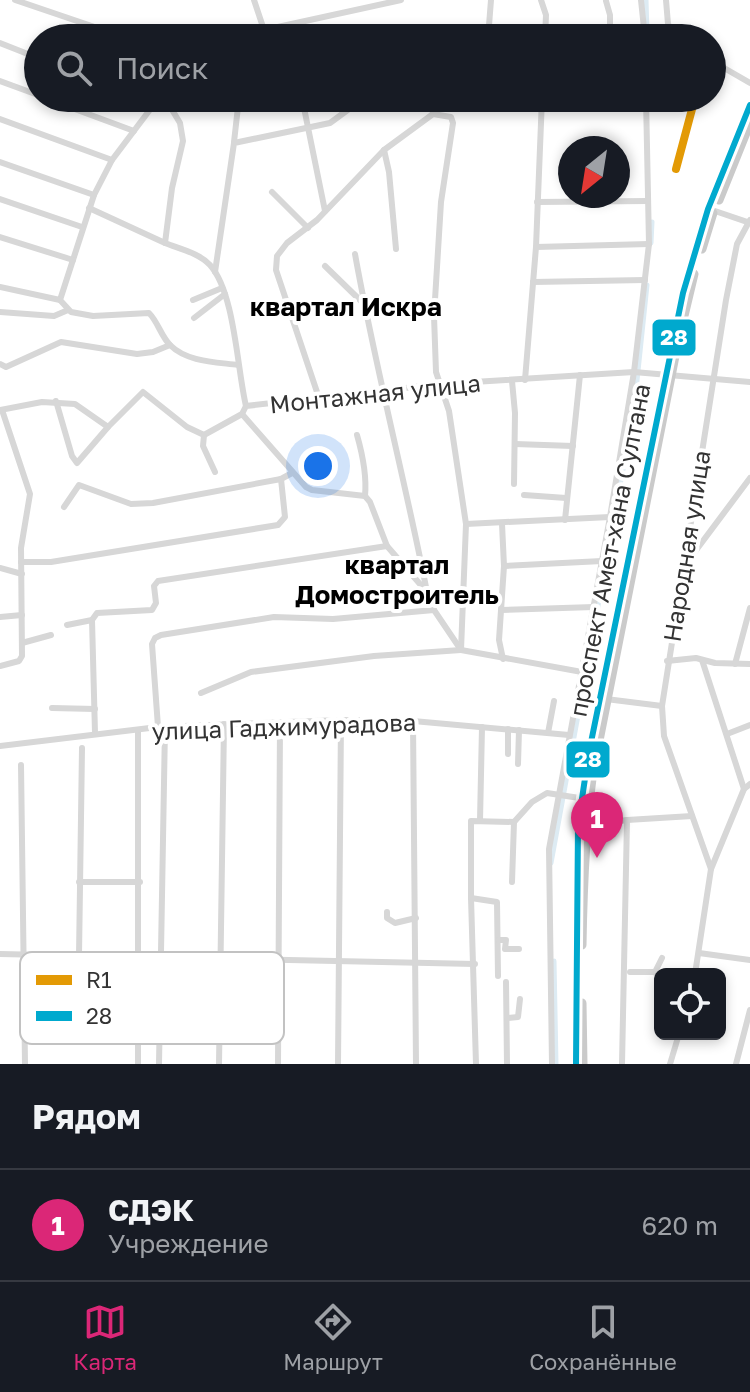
<!DOCTYPE html>
<html lang="ru">
<head>
<meta charset="utf-8">
<style>
  :root { --surface:#171b24; --page:#242831; --text:#f1f3f6; --muted:#9ea1a6; --line:#363941; --accent:#db2777 }
  body { margin:0; font-family:"Golos Text",sans-serif; background:var(--page); color:var(--text) }
  .controls { position:absolute; right:24px; bottom:24px; display:grid; overflow:hidden; border-radius:12px; box-shadow:0 4px 12px #0003 }
  .controls button { width:72px; height:72px; display:grid; place-items:center; padding:0; border:0; border-bottom:2px solid var(--line); background:var(--surface); color:var(--text); font:40px sans-serif }
  .compass { position:absolute; left:558px; top:136px; width:72px; height:72px; border-radius:50%; background:var(--surface); box-shadow:0 4px 12px #0003; rotate:210deg }
  .you { position:absolute; left:318px; top:466px; width:28px; height:28px; margin:-20px; border:6px solid #fff; border-radius:50%; background:#1a73e8; box-shadow:0 0 0 12px #1a73e833 }
  .badge { display:grid; place-items:center; width:52px; height:52px; border-radius:50%; background:var(--accent); color:#fff; font-size:26px; font-weight:700 }
  .pin { position:absolute; translate:-50% -66px; filter:drop-shadow(0 2px 4px #0008) }
  .pin::after { content:''; position:absolute; top:42px; width:28px; height:24px; background:inherit; clip-path:polygon(0 0,100% 0,50% 100%) }
  .list { margin:0; padding:0; list-style:none }
  h2 { display:flex; justify-content:space-between; align-items:center; height:104px; margin:0; padding:0 32px; font-size:34px }
  h2 small { font-size:26px; font-weight:400; color:var(--muted) }
  .list li { display:grid; grid-template-columns:52px 1fr auto; gap:24px; align-items:center; box-sizing:border-box; height:112px; padding:0 32px; border-top:2px solid var(--line) }
  .list b { display:block; font-size:30px; white-space:nowrap }
  .list p { margin:0; font-size:26px; white-space:nowrap; color:var(--muted) }
  .list em { font-size:26px; font-style:normal; color:var(--muted) }
  .icon { flex:none; width:44px; height:44px; fill:none; stroke:currentColor; stroke-width:2; stroke-linecap:round; stroke-linejoin:round }
  .map { position:relative; flex:none; width:750px; height:1064px; overflow:hidden }
  .search { position:absolute; background:var(--surface); box-shadow:0 4px 12px #0003; left:24px; right:24px; top:24px; height:88px; display:flex; align-items:center; gap:20px; box-sizing:border-box; padding:0 28px; border-radius:44px; color:var(--muted); font-size:30px }
  .sheet { height:216px; background:var(--surface) }
  nav { display:flex; justify-content:space-around; align-items:center; box-sizing:border-box; height:112px; border-top:2px solid var(--line); background:var(--surface); font-size:22px; color:var(--muted) }
  nav a { display:grid; justify-items:center; gap:4px }
  nav .on { color:var(--accent) }
  .map>svg:first-child { display:block }
</style>
</head>
<body>
<div class="map">
<svg width="750" height="1064" viewBox="0 0 750 1064">
  <rect width="100%" height="100%" fill="#fff"/>
  <g fill="none" stroke-linecap="round" stroke-linejoin="round">
    <g stroke="#ddebf3" stroke-width="5">
      <path d="M646,0L647,33"/>
      <path d="M651,243L652,222"/>
      <path d="M551,863L634,409L647,285"/>
      <path d="M554,961L556,1064"/>
    </g>
    <g stroke="#d7d7d7" stroke-width="6">
      <path d="M15,0L127,38"/>
      <path d="M254,0L264,30L401,0"/>
      <path d="M541,0L546,15L545,38"/>
      <path d="M641,0L645,38"/>
      <path d="M666,0L668,24L677,38"/>
      <path d="M606,1L610,15V38"/>
      <path d="M488,38L491,0"/>
      <path d="M0,43L38,58"/>
      <path d="M712,61L750,83"/>
      <path d="M0,81L38,95"/>
      <path d="M45,98L134,131"/>
      <path d="M161,98L158,99L112,160L94,195L60,300L71,312L93,316L149,313C158,322 161,336 170,345C187,362 216,362 238,365"/>
      <path d="M165,98L180,123L183,141L172,188L165,243C180,249 199,253 210,265C235,293 237,369 246,406"/>
      <path d="M302,98L325,211"/>
      <path d="M431,98L433,114"/>
      <path d="M0,119L112,160"/>
      <path d="M234,142L239,98"/>
      <path d="M384,150L389,172L396,249"/>
      <path d="M0,162L94,195"/>
      <path d="M272,192L308,228"/>
      <path d="M0,199L82,227"/>
      <path d="M537,202L648,201"/>
      <path d="M89,208L165,243"/>
      <path d="M712,210L750,223"/>
      <path d="M0,237L73,260"/>
      <path d="M536,247L649,244"/>
      <path d="M355,254C375,366 404,476 426,587"/>
      <path d="M325,266L364,304"/>
      <path d="M215,272L234,143L330,123L364,98"/>
      <path d="M533,282L645,280"/>
      <path d="M0,287L60,300"/>
      <path d="M193,300L222,288"/>
      <path d="M0,312L54,316L68,310"/>
      <path d="M194,318L225,294"/>
      <path d="M0,364L6,367L61,342L137,354L153,352L170,345"/>
      <path d="M525,380L536,247L542,98"/>
      <path d="M512,381L515,413L514,484"/>
      <path d="M56,401L72,456L77,463L108,427"/>
      <path d="M0,410L42,402L75,404L108,427L143,392L187,427L204,435L242,414L246,406L441,384L634,372L750,382"/>
      <path d="M242,414L306,487L312,490L365,496L370,502L387,546L426,591L434,610L461,650L582,672"/>
      <path d="M204,435L203,446L215,472"/>
      <path d="M357,435C363,456 367,475 365,496"/>
      <path d="M515,444L573,446"/>
      <path d="M524,495L566,498"/>
      <path d="M64,507L79,485L131,504L153,503L281,479L292,473"/>
      <path d="M565,520L580,375"/>
      <path d="M466,524L610,517"/>
      <path d="M502,524L504,566L499,640L503,659"/>
      <path d="M21,562H51L278,525L285,517L281,479"/>
      <path d="M685,565L750,478"/>
      <path d="M504,566L602,561"/>
      <path d="M0,568L22,574"/>
      <path d="M501,610L594,607"/>
      <path d="M0,617L22,615"/>
      <path d="M67,625L92,620"/>
      <path d="M22,643L51,635"/>
      <path d="M702,660L744,789"/>
      <path d="M667,661L696,658L715,663L750,664"/>
      <path d="M735,664L750,608"/>
      <path d="M0,666L19,661L22,656L21,548L30,494L2,410"/>
      <path d="M201,693L251,672L374,656L461,650L466,524L449,411L436,372L434,316L441,202L453,123L451,117L433,114L384,150L317,220L287,243L277,256L276,270L319,398"/>
      <path d="M606,699L662,706"/>
      <path d="M52,708L95,709"/>
      <path d="M413,721L416,1064"/>
      <path d="M158,727L152,644L155,638L161,635L274,617L333,619L434,610"/>
      <path d="M138,730V1064"/>
      <path d="M95,733L92,620L97,613L152,610L156,603L154,586L158,581L387,546"/>
      <path d="M548,733L554,701"/>
      <path d="M727,734L750,725"/>
      <path d="M0,746L158,727L341,720L413,721L569,735"/>
      <path d="M508,754V729"/>
      <path d="M518,764L519,730"/>
      <path d="M21,765L25,1064"/>
      <path d="M480,821L482,727"/>
      <path d="M584,826L627,820L692,816"/>
      <path d="M711,869L664,736L662,706L726,300L737,244L750,220"/>
      <path d="M79,882H140"/>
      <path d="M512,882L514,822"/>
      <path d="M471,898L497,902L498,976"/>
      <path d="M387,912V918L395,923L416,918"/>
      <path d="M499,940H506L505,949H519"/>
      <path d="M699,953L750,960"/>
      <path d="M0,954L475,964"/>
      <path d="M79,956L82,748"/>
      <path d="M630,972H655"/>
      <path d="M674,974L682,971L696,973"/>
      <path d="M695,974L711,869L744,789L750,784"/>
      <path d="M660,980L655,972L662,958"/>
      <path d="M506,982L507,1064"/>
      <path d="M507,1018L518,1017L520,999"/>
      <path d="M159,1064L165,727"/>
      <path d="M219,1064L224,724"/>
      <path d="M278,1064L280,724"/>
      <path d="M338,1064L341,720"/>
      <path d="M476,1064L471,898V821L514,822L532,802L547,793L586,799"/>
      <path d="M552,1064L549,849L610,517L634,372L649,244L646,98"/>
      <path d="M622,1064L627,820"/>
      <path d="M670,1064L679,1034"/>
      <path d="M736,1064L750,1010"/>
    </g>
    <g stroke="#cacaca" stroke-width="9">
      <path d="M719,200L750,123"/>
      <path d="M702,249L713,213"/>
      <path d="M582,945C583,886 585,829 593,771L678,341L694,274"/>
      <path d="M582,1003L583,1064"/>
      <path d="M576,1064L578,825L589,752L683,293L708,209L750,105"/>
    </g>
    <defs>
      <path id="bus-1" d="M576,1064L578,825L589,752L683,293L708,209L750,105"/>
    </defs>
    <use href="#bus-1" stroke="#fff" stroke-width="12"/>
    <use href="#bus-1" stroke="#00a9ce" stroke-width="6"/>
    <defs>
      <path id="rail-1" d="M676,169L695,98"/>
    </defs>
    <use href="#rail-1" stroke="#fff" stroke-width="14"/>
    <use href="#rail-1" stroke="#e39a05" stroke-width="8"/>
  </g>
  <g text-anchor="middle" dominant-baseline="central" stroke-width="8" stroke-linejoin="round" paint-order="stroke">
    <g font-size="24" fill="#333" stroke="#fff">
      <text transform="translate(375 393) rotate(-6)">Монтажная улица</text>
      <text transform="translate(686 546) rotate(-81)">Народная улица</text>
      <text transform="translate(609 550) rotate(-79)">проспект Амет-хана Султана</text>
      <text transform="translate(284 726) rotate(-2)">улица Гаджимурадова</text>
    </g>
    <g font-size="26" font-weight="bold" fill="#000" stroke="#fff">
      <text x="346" y="306">квартал Искра</text>
      <text x="397" y="564">квартал<tspan x="397" dy="30">Домостроитель</tspan></text>
    </g>
  </g>
  <rect x="20" y="952" width="264" height="92" rx="12" fill="#fff" stroke="#c2c2c2" stroke-width="2"/>
  <rect x="36" y="975" width="36" height="10" fill="#e39a05"/>
  <rect x="36" y="1011" width="36" height="10" fill="#00a9ce"/>
  <g font-size="22" fill="#333">
    <text x="86" y="988">R1</text>
    <text x="86" y="1024">28</text>
  </g>
  <g stroke="#fff" stroke-width="3">
    <rect x="651" y="318" width="46" height="39" rx="8" fill="#00a9ce"/>
    <rect x="565" y="740" width="46" height="39" rx="8" fill="#00a9ce"/>
  </g>
  <g font-size="22" text-anchor="middle" font-weight="bold" fill="#fff">
    <text x="674" y="345">28</text>
    <text x="588" y="767">28</text>
  </g>
</svg>
<div class="controls">
<button><svg class="icon" aria-label="locate" viewBox="0 0 24 24"><circle cx="12" cy="12" r="6"/><path d="M12 2v4M12 18v4M2 12h4M18 12h4"/></svg></button>
</div>
<svg class="compass" viewBox="-18 -18 36 36"><path d="M0-13l5 13h-10z" fill="#e53935"/><path d="M0 13l5-13h-10z" fill="#9ea1a6"/></svg>
<div class="you"></div>
<div class="pin badge" style="left:597px;top:858px">1</div>
<div class="search"><svg class="icon" aria-label="search" viewBox="0 0 24 24"><circle cx="10" cy="10" r="6"/><path d="M15 15l6 6"/></svg>Поиск</div>
</div>
<section class="sheet">
<h2>Рядом<small></small></h2>
<ul class="list">
<li><span class="badge">1</span><div><b>СДЭК</b><p>Учреждение</p></div><em>620 m</em></li>
</ul>
</section>
<nav>
<a class="on"><svg class="icon" aria-label="map" viewBox="0 0 24 24"><path d="M3 6l6-2 6 2 6-2v14l-6 2-6-2-6 2zM9 4v14M15 6v14"/></svg>Карта</a>
<a><svg class="icon" aria-label="directions" viewBox="0 0 24 24"><path d="M12 3l9 9-9 9-9-9zM9 14v-3h6M13 9l2 2-2 2"/></svg>Маршрут</a>
<a><svg class="icon" aria-label="saved" viewBox="0 0 24 24"><path d="M7 4h10v16l-5-4-5 4z"/></svg>Сохранённые</a>
</nav>
</body>
</html>
